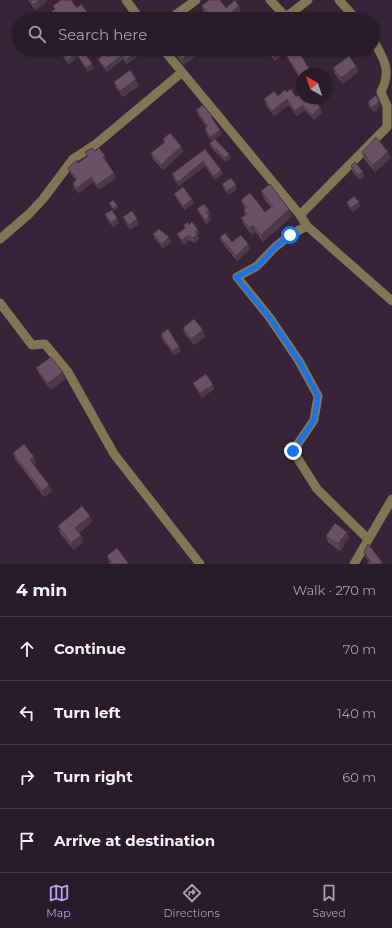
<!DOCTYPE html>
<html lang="en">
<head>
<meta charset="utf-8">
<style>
  :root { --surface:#291b2a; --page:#352836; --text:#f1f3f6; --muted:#a5a1a8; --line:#453947; --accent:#bca0f2 }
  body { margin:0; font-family:Montserrat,sans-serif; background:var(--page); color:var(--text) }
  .compass { position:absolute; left:296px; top:68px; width:36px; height:36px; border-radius:50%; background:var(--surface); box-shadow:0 1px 3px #0004; rotate:321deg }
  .stop { position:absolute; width:12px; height:12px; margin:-9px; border:3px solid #1a73e8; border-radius:50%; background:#fff }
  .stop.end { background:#1a73e8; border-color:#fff; box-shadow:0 1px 4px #0008 }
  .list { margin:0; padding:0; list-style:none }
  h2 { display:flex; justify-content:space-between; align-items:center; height:52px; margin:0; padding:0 16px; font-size:17px }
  h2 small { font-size:13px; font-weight:400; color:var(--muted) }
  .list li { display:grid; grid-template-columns:26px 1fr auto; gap:12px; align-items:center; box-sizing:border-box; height:64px; padding:0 16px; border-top:1px solid var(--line) }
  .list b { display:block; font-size:15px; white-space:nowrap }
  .list em { font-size:13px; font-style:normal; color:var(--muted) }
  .icon { flex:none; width:22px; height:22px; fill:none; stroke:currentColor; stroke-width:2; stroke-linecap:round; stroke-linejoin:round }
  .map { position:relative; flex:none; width:392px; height:564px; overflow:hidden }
  .search { position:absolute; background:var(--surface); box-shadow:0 1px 3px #0004; left:12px; right:12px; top:12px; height:44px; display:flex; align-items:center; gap:10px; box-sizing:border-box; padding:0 14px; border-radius:22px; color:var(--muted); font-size:15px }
  .sheet { height:308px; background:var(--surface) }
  nav { display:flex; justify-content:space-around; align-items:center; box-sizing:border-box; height:56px; border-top:1px solid var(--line); background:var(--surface); font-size:11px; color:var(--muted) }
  nav a { display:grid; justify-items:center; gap:2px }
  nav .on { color:var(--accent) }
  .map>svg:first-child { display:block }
</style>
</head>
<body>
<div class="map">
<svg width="392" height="564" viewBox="0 0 392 564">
  <rect width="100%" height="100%" fill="#372438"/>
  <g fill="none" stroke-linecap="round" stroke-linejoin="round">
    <g stroke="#807653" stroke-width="9">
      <path d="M126,0L140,19"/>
      <path d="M270,0L286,17L308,0"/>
      <path d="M339,0L356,19"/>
      <path d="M170,19L196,0"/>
      <path d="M163,49L300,215L307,226L392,301"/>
      <path d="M300,215L387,127V106L381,92C392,70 384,59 373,40"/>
      <path d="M307,226L290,235L274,248L257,266L237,277L270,318L299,361L318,396L314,420L293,451L317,489L368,539"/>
      <path d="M0,239L29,214L43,199L73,159L96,144L181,73"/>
      <path d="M0,303L32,345L45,344L68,372L114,454L200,564"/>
      <path d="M354,564L392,499"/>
    </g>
  </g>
  <g fill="#5b4657">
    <path d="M28,0H46L47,2L35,10Z"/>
    <path d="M202,6L226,8L242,14L236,18V19H201L206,15L204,13Z"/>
    <path d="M54,49H88L84,52L92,64L94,68L88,72L78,57L69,64L60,53L58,55Z"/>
    <path d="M265,49H282L284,53L275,61Z"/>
    <path d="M139,50L140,54L127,64L123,59L107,72L100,63L98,59L122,55Z"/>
    <path d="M175,51L201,52L184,65L177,57Z"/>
    <path d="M285,53L302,74V83L287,57Z"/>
    <path d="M333,68L358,72L343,84L335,74Z"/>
    <path d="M136,79L139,86L123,97L116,88L114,82Z"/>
    <path d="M287,92L296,97L314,100L320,107L322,113L314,120L305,110L297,116L289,105L274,116L266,105L264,99L278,96Z"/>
    <path d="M368,102L380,106L374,112L369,106Z"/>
    <path d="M196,110L212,116L214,120L213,121L221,135L215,139L229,154L231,158L226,162L211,147L210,143L212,141L206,133L205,128L207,127L198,115Z"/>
    <path d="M163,139L181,146L183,152L163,170L153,159L151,153L164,143Z"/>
    <path d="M205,149L221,170L223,174L215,180L205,166L179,186L174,179L172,174Z"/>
    <path d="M95,151L105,156L106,160V161L114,173L116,178L99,190L93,182L79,193L74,188L73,183L76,180L70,173L68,168L78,163L87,157L85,152Z"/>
    <path d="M362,152L391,158L375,172L364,159Z"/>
    <path d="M351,166L363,172L364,176L360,180L352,171Z"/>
    <path d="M222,184L237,189L228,195L224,189Z"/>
    <path d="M261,191L292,216L263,242L256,232L252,235L244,225L241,218L245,215L244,210L245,209L241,200L265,212L271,207L264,199Z"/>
    <path d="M174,194L194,203L185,210L176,198Z"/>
    <path d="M347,202L360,206L353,212L348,206Z"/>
    <path d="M197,209L209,210L210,214L209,215L211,221L206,224L199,213Z"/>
    <path d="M105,214L119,223L113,227L107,219Z"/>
    <path d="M123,217L137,219L139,224L130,230L125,221Z"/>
    <path d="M184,225H189L199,234L197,235L199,239L195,243L189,240L184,245L179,238L177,234L185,228Z"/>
    <path d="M153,234L169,237L171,242L163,248L155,239Z"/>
    <path d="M220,237L232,242L248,244L250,249L237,261L221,241Z"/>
    <path d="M183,328L203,330L205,337L194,345L185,334Z"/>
    <path d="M161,334L179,347L181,351L174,355L162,339Z"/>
    <path d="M36,368L65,379L51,390L39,374Z"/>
    <path d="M193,383L214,389L202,398L195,387Z"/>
    <path d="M13,453L34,457L36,464L34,465L49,485L52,491L44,497L15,459Z"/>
    <path d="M90,516L92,522L79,533L83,542L74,550L60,533L58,526Z"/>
    <path d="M347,532L349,538L340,551L328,542L326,536Z"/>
    <path d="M364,552L383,564L369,562L365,556Z"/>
    <path d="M107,556L129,564H110L109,562Z"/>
  </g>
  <g fill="#4a3947">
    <path d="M40,0H46L47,2L35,10L33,5Z"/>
    <path d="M239,6L242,14L235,19L231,13Z"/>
    <path d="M58,49L60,53L58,55L56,51Z"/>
    <path d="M82,49H88L83,53Z"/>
    <path d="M195,49H200L201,52L184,65L182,59Z"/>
    <path d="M278,49H282L284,53L275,61L272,54Z"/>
    <path d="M139,50L140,54L127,64L126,60Z"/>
    <path d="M76,53L78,57L69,64L68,60Z"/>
    <path d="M122,55L123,59L107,72L105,68Z"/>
    <path d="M92,64L94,68L88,72L86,68Z"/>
    <path d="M356,66L358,72L343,84L341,78Z"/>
    <path d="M136,79L139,86L123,97L120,91Z"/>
    <path d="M287,99L289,105L274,116L272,111Z"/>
    <path d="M379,102L380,106L374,112L372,107Z"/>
    <path d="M303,105L305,110L297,116L295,111Z"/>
    <path d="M320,107L322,113L314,120L312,115Z"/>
    <path d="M220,130L221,135L212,141L210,137Z"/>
    <path d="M181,146L183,152L163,170L161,165Z"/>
    <path d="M388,152L391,158L375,172L373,165Z"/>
    <path d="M229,154L231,158L226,162L225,158Z"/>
    <path d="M105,156L106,160L105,162L103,157Z"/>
    <path d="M203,161L205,166L179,186L178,182Z"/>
    <path d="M221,170L223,174L215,180L214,176Z"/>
    <path d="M363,172L364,176L360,180L358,175Z"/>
    <path d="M114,173L116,178L99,190L97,185Z"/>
    <path d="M91,177L93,182L79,193L77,188Z"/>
    <path d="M236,185L237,189L228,195L227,191Z"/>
    <path d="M192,199L194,203L185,210L184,206Z"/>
    <path d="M359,202L360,206L353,212L351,208Z"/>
    <path d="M117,205L118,208L113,211V209Z"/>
    <path d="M289,209L292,216L263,242L261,235Z"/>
    <path d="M209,210L210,214L208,216L206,212Z"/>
    <path d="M209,216L211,221L206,224L205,220Z"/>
    <path d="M117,218L119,223L113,227L111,223Z"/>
    <path d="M137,219L139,224L130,230L129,225Z"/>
    <path d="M253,225L256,232L252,235L249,228Z"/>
    <path d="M198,230L199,234L197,235L199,239L195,243L193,238L195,232Z"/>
    <path d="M188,236L189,240L184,245L182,240Z"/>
    <path d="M169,237L171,242L163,248L162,244Z"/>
    <path d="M248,244L250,249L237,261L236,256Z"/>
    <path d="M203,330L205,337L194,345L191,339Z"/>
    <path d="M179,347L181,351L174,355L172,351Z"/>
    <path d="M63,372L65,379L51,390L48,383Z"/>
    <path d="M213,385L214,389L202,398L200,393Z"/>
    <path d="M34,457L36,464L32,467L30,460Z"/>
    <path d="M49,485L52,491L44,497L42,491Z"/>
    <path d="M90,516L92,522L77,534L75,528Z"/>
    <path d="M347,532L349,538L340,551L338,544Z"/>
    <path d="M81,535L83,542L74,550L71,543Z"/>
  </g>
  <g fill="#6a5165" stroke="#4a3947">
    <path d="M30,0H40L33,5Z"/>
    <path d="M61,0H66L67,1L69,0H71L77,8L81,4L90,16L86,19H42L55,9L53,6Z"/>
    <path d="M209,0H220L226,8L235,0L239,6L231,13L236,19H215L214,18L212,19H201L208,13L202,6Z"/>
    <path d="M93,13L98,19H88L87,18Z"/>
    <path d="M55,49H82L92,64L86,68L76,53L68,60L58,49L56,51Z"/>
    <path d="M117,49L122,55L105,68L98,59L105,54L108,57Z"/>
    <path d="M129,49H138L139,50L126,60L122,55Z"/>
    <path d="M177,49H195L182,59L175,51Z"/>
    <path d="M268,49H278L272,54Z"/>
    <path d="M291,49H297L311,72L308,74H302V78L301,79L285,53Z"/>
    <path d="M349,56L356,66L341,78L333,68Z"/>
    <path d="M130,70L136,79L120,91L114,82Z"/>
    <path d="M291,89L296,97L302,93V98H312L320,107L312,115L303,105L295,111L287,99L272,111L264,99L274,91L278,96L285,90L287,92Z"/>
    <path d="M376,95L379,102L372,107L368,102Z"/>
    <path d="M203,105L212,116L211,117L220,130L210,137L205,128L208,126L196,110Z"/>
    <path d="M170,133L181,146L161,165L151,153L165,142L163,139Z"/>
    <path d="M376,137L388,152L373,165L362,152Z"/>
    <path d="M215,139L229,154L225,158L210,143Z"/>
    <path d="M92,148L95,151L99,148L105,156L103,157L114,173L97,185L91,177L77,188L73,183L77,179L68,168L77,160L78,163L88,156L85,152Z"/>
    <path d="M205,149L221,170L214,176L203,161L178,182L172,174Z"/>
    <path d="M355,162L363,172L358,175L351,166Z"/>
    <path d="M231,178L236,185L227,191L222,184Z"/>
    <path d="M270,184L289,209L261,235L253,225L249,228L241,218L247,214L244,210L247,207L241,200L250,193L265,212L273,206L261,191Z"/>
    <path d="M183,187L192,199L184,206L174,194Z"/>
    <path d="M354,196L359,202L351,208L347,202Z"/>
    <path d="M113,200L117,205L113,209L109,203Z"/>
    <path d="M204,204L209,210L206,212L209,216L205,220L197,209Z"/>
    <path d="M112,210L117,218L111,223L105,214Z"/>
    <path d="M132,211L137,219L129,225L123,217Z"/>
    <path d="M188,222L189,225L192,222L198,230L195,232L197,235L193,238L188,236L182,240L177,234L185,228L184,225Z"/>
    <path d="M159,229L169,237L162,244L153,234Z"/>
    <path d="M225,233L232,242L241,235L248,244L236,256L220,237Z"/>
    <path d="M194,319L203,330L191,339L183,328Z"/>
    <path d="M168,329L179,347L172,351L161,334Z"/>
    <path d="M51,357L63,372L48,383L36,368Z"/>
    <path d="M206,374L213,385L200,393L193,383Z"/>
    <path d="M24,444L34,457L30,460L49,485L42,491L13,453Z"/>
    <path d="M82,506L90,516L75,528L81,535L71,543L58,526Z"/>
    <path d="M335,523L347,532L338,544L326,536Z"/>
    <path d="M368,544L382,562L380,564H367L370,561L364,552Z"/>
    <path d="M117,548L128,563L126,564H113L107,556Z"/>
  </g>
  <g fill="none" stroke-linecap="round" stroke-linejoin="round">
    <path stroke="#1a73e8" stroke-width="5" d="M290,235L274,248L258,266L236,277L270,318L299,361L318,396L314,420L293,451"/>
  </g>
</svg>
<svg class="compass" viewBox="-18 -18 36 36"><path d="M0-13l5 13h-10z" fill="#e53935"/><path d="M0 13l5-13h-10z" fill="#a5a1a8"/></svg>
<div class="stop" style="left:290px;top:235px"></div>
<div class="stop end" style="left:293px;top:451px"></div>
<div class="search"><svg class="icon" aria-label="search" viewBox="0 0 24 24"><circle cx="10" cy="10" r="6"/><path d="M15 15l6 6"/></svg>Search here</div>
</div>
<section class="sheet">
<h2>4 min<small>Walk · 270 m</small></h2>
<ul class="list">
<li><svg class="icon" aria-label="ahead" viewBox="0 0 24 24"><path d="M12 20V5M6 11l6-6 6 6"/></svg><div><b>Continue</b></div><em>70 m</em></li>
<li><svg class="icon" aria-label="left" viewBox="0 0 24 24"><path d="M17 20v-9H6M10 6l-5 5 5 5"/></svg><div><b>Turn left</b></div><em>140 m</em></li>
<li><svg class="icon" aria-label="right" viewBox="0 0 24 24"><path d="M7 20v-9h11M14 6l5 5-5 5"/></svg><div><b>Turn right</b></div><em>60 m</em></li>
<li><svg class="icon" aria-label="arrive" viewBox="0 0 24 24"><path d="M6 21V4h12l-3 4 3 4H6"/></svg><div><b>Arrive at destination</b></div></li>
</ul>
</section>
<nav>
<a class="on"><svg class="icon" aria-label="map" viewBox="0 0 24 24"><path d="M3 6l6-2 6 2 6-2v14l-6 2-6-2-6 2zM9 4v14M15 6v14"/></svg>Map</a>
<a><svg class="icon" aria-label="directions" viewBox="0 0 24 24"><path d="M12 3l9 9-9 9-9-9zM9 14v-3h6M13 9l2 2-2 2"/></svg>Directions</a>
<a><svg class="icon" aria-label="saved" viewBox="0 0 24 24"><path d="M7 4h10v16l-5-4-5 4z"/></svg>Saved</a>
</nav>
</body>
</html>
